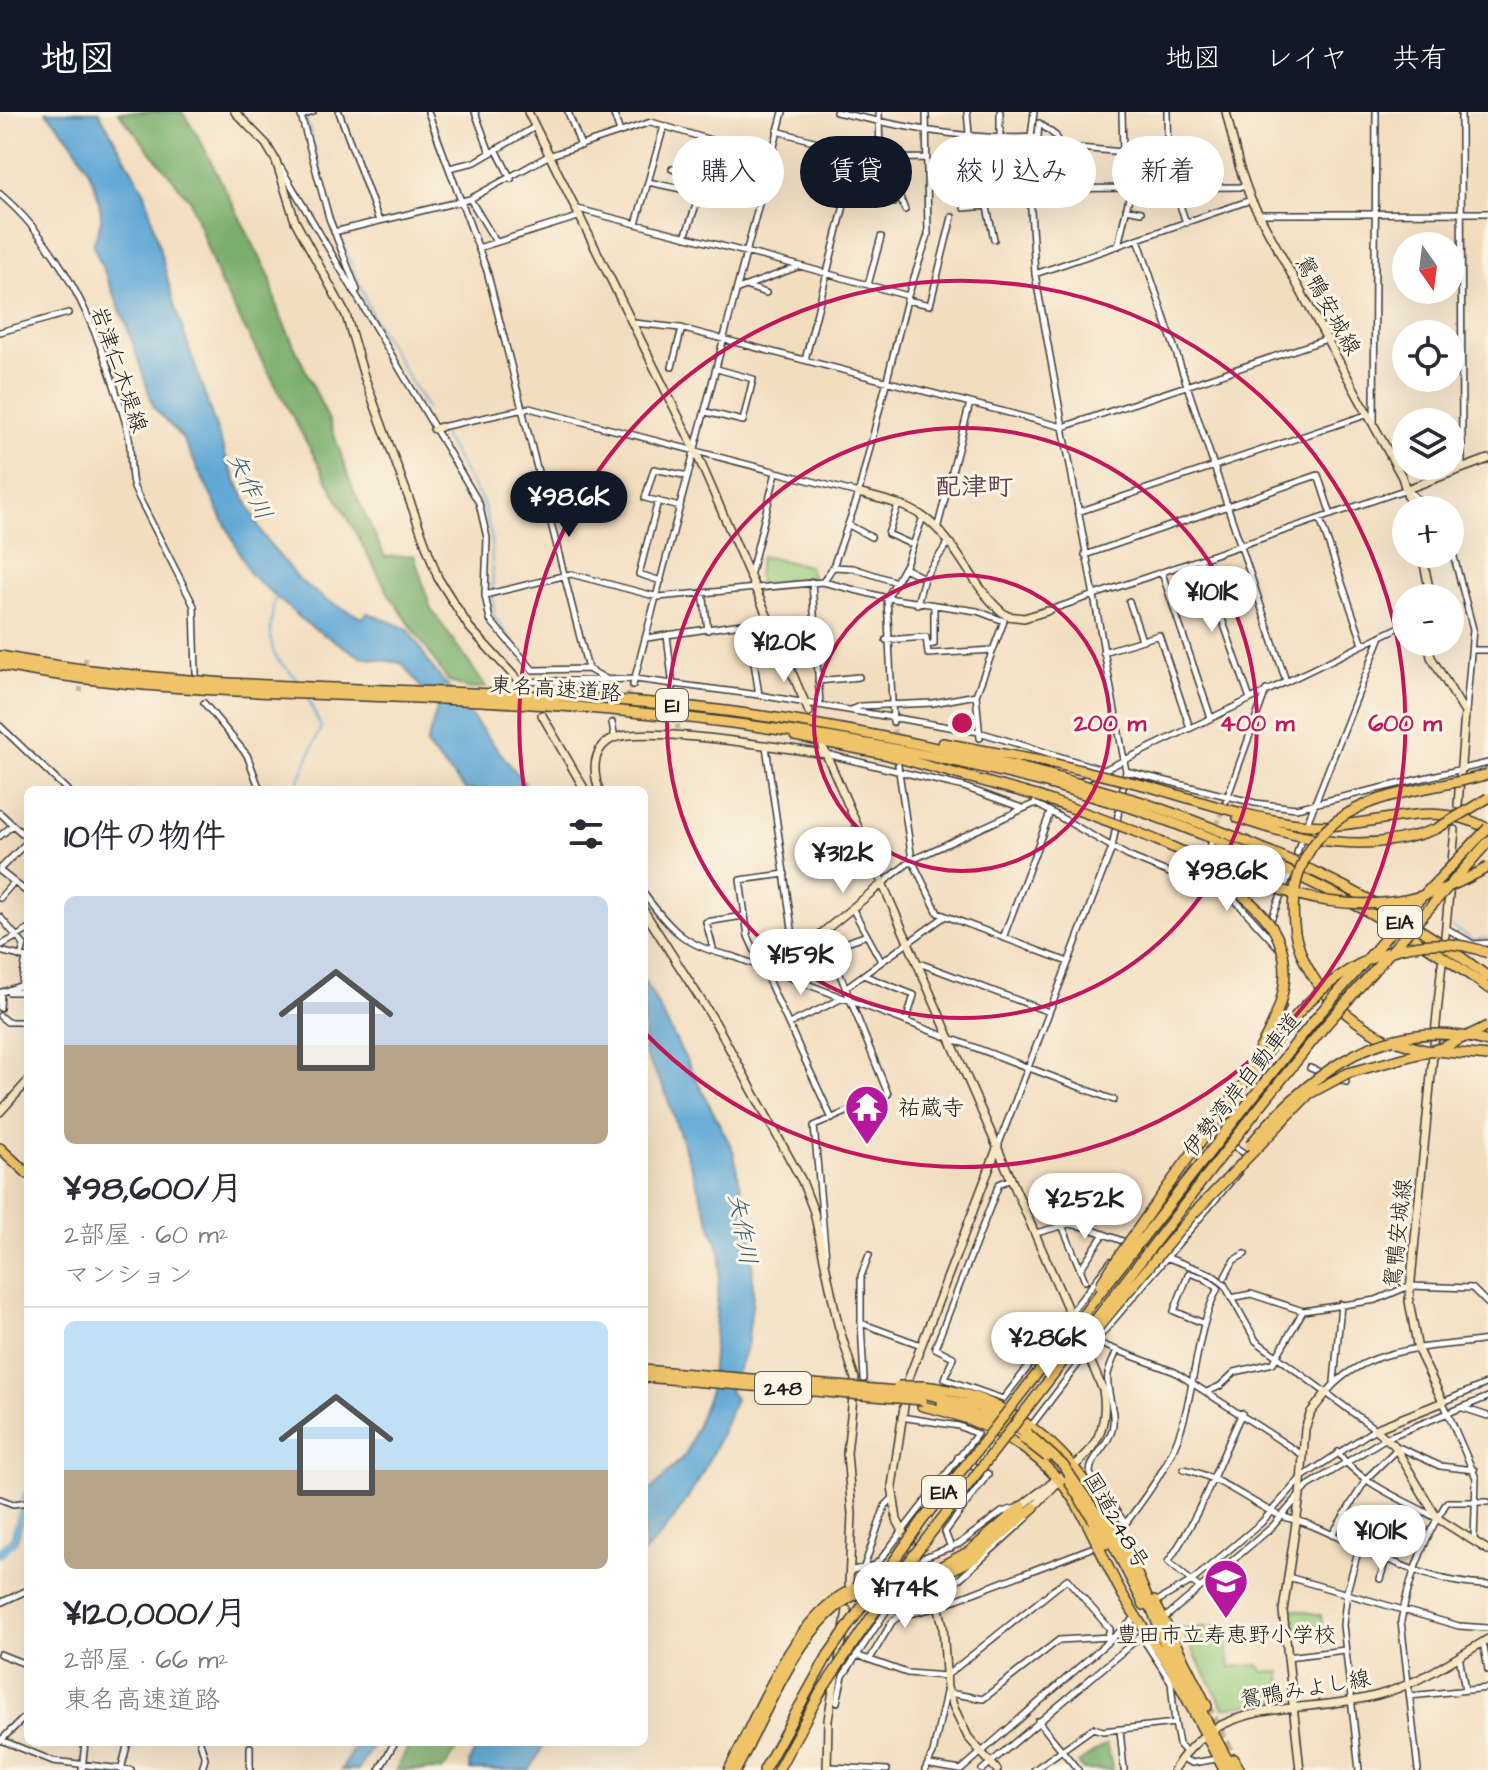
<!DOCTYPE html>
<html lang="ja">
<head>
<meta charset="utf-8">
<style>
	body { margin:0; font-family:"Architects Daughter","Klee One",sans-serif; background:#f7f7f7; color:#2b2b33; height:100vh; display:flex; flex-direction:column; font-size:30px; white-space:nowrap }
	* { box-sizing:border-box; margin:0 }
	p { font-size:26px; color:#7c7c81 }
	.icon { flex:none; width:44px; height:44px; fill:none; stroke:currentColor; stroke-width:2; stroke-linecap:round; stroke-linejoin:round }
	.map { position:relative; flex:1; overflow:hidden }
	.sheet { position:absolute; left:24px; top:674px; width:624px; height:960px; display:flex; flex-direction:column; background:#fff; border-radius:12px; box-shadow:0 8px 32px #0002 }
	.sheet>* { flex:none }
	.guide { position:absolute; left:672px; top:24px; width:696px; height:72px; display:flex; gap:16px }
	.needle { width:52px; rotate:166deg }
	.controls { position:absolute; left:1392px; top:120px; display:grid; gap:16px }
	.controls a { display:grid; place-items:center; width:72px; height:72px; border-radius:50%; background:#fff; box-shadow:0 8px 32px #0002; font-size:40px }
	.price { position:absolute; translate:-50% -68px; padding:0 18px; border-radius:28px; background:#fff; color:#222; font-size:26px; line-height:52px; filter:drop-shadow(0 2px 4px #0008) }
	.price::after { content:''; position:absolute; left:50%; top:48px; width:24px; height:18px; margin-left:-12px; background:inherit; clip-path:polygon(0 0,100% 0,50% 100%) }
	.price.on { background:#111827; color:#fff }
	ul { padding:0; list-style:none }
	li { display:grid; align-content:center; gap:16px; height:424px; padding:0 40px }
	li+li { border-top:2px solid #e1e1e2 }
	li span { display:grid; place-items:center; height:248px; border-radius:12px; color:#555 }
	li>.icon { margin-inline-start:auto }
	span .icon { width:144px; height:144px; fill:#fffc; stroke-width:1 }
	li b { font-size:34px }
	h2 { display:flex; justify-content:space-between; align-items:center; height:96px; padding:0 40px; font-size:34px }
	.pill { padding:0 28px; border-radius:36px; background:#fff; box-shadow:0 8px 32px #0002; font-size:28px; line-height:72px }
	.pill.on { background:#111827; color:#fff }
	header { display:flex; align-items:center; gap:48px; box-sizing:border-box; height:112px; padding:0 40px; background:#111827; color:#fff }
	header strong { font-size:38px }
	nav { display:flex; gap:44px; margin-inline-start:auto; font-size:28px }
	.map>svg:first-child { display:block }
</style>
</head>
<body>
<header>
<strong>地図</strong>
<nav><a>地図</a><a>レイヤ</a><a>共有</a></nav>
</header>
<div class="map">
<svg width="1488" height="1658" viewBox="0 0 1488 1658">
	<rect width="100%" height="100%" fill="#fcf5e5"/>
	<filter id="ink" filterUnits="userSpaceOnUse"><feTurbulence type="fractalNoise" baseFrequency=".0125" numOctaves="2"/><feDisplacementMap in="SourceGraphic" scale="16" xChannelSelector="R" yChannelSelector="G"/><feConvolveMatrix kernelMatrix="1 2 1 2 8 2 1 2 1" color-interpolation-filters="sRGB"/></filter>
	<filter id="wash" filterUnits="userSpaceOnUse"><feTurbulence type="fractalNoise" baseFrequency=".006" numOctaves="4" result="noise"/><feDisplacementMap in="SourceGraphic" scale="32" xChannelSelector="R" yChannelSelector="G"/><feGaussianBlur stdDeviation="1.8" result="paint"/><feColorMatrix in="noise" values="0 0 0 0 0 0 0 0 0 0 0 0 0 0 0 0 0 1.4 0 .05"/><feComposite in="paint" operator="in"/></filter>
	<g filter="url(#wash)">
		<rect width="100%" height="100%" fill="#f2ddbf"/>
		<!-- green -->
		<path fill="#98cb7c" stroke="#5a744c" stroke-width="2" d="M761,444l48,10 3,12 -52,7 -3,-10z
			M1290,1497l31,6 2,17 -26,3 -2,-10 -5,-1z
			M1224,1514l6,41 29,-2 5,7h17l2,27 -59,9 -43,-79z"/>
		<!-- forest -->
		<path fill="#7aaf6c" stroke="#4b6644" stroke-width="2" d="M118,0h64l16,24 72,141 8,34 52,112 23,66 32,68 29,-2 17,54 55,78 -16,2 -21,-7 -60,-88 -169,-311 -30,-83z
			M411,1630h51l-19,28h-47z
			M1106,1632l7,26h-30l-5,-7z"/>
		<!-- water -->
		<path fill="#5ea7d5" stroke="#3d6278" stroke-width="2" d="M46,0h53l46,81 29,111 55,162 35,71 35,43 27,20 36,18 6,-5 40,16 24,38 98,123h-64l-40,-44 11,-37 -35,-46 -41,-6 -54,-33 -57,-50 -67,-135 -29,-31 -28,-85 -33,-78c3,-9 9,-21 8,-30 -3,-39 -29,-77 -55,-103z
			M644,867l89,171 19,91 1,56 -6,49 -18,45 6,8c-22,57 -47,111 -91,154v-56l42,-43 24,-63 11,-136 -57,-167 -20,-34z
			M357,1630h17l-16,28h-17z
			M480,1630h65l-15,28h-60l-1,-8z"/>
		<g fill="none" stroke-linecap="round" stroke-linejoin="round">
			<!-- stream -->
			<path stroke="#5ea7d5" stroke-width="2" d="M306,6l30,109 38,93 53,89
				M441,320l42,71 8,32 3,81 19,26
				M275,484c-3,17 -9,48 3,64 8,9 14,11 21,23
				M295,678l26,-63 -13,-28
				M1453,815l20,13 15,-2"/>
			<!-- river -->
			<path stroke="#5ea7d5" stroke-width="9" d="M0,1441l14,-14 14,-46"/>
		</g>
	</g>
	<g filter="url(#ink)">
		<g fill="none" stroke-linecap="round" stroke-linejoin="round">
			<!-- street-tunnel -->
			<path stroke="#c7b69e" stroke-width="5" stroke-dasharray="5 2.5" stroke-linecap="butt" d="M673,576l3,19
				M80,580l6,-34
				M677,605l1,15
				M893,610l2,18
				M612,611l21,-38
				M1215,719l9,-25"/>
			<!-- highway-tunnel -->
			<path stroke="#c7b69e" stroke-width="9" stroke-dasharray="9 4.5" stroke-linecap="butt" d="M1207,1594l27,53"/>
			<!-- street casing -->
			<g stroke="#3c3934" stroke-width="8">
				<path id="street" d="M300,0l29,106 28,72
					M339,0l40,109
					M428,0l59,159 101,398 18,10
					M475,0l15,41
					M568,0l13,34
					M613,0l7,20
					M836,0c67,15 132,29 202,25l1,-14 17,13 1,10 66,6
					M967,0l5,54
					M1000,0v46l8,40
					M1122,0l1,40c7,4 17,1 24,5 22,12 32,44 39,66
					M1167,0l1,67
					M1461,0l1,357
					M302,4l11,-4
					M777,19l103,28 -1,-47
					M496,37l15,30
					M880,47l45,-1
					M895,47l2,30 8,21
					M281,56l198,335 8,35 -2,57
					M449,56l26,-6 60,-35
					M672,57l35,8
					M648,70l52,11
					M1028,77l217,-2
					M0,82c69,59 103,148 127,234 6,20 1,40 7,60l60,118 2,67
					M470,87l26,43
					M894,91l3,-14
					M964,96l22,-2
					M578,97l222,57
					M1126,97l15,3
					M1260,102l228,-1
					M636,112l28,-98
					M334,120l136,-33 78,-43 103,-34 119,36
					M685,125l19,-55 20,-38
					M994,127l-8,-36 43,-9
					M1138,127l148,442
					M1118,134l13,-57
					M478,136l103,-32
					M1035,162l216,-74
					M868,173l13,-48
					M748,175l18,6
					M738,177l62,-23 108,30
					M907,188l23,5 22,-88
					M634,211l46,5 383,99 264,-88
					M0,220l68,-19
					M805,248l52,-206
					M672,255l10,-39
					M706,300l37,9 10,-42 -36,-10
					M1374,311l2,-311
					M441,315l88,-19 329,85
					M658,389l-19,73 22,7
					M898,393l-10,29 25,11
					M680,395l-35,-9 9,-29 34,7
					M1078,400l291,-98
					M1320,407l43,125
					M849,413l22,12
					M937,417l33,-126
					M1450,430l23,87 -7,83
					M1085,443l233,-80 13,40
					M1201,447l49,140
					M833,455l20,1 43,14
					M904,456l20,10
					M1162,461l49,145
					M750,464l26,-104
					M812,470l8,123
					M823,470l10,-15 24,-68 51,-203 20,-61 -2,-123
					M703,480l5,38
					M1129,489l13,39
					M917,492l7,-26 24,-35
					M1047,499l360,-122 22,21
					M748,511l20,-3
					M667,523l6,53
					M647,526l101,-15 11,72
					M886,528l40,-3 2,17 65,-4
					M927,533l7,-1v-37
					M1472,538h16
					M1103,540l56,-17 31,93
					M588,557l-55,1 -43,-50 -5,-25 86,-21 87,23 165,-15 64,16 90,13 27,10
					M818,569l41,-4
					M519,570l116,-3 124,16 220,37 125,38
					M633,573l150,-573
					M976,583l4,43
					M204,591l43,52 13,35
					M851,598l10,-4 72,-3 43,-8 28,-74
					M893,610l-6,-124 20,-36 16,-45
					M612,611l3,15
					M0,614l67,64
					M766,634l29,204
					M826,642l138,33 58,21
					M898,653l14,95 26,53 130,49
					M1126,659l129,32 41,5 192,-45
					M1079,670l327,-158
					M1226,689l40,-111
					M1035,691l93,53 107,44 43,47
					M0,701l28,26
					M1308,709l73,-185
					M0,724l13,-11
					M1297,741l3,-10
					M0,757l28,-28
					M0,759l28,22
					M785,762l-45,6 8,56 84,183
					M883,771l29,-23 126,-58
					M1196,771l15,-39
					M644,782c29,39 43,53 91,63l379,143
					M0,786l13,-15
					M852,796l29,53
					M0,805l24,28 -3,12
					M1269,813l20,-50
					M1446,816l27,16 15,-1
					M1003,826l47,-125
					M0,834l28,-16
					M713,836l-7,-26 37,-6
					M830,836l37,-13
					M0,839l28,7
					M919,851l130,49
					M764,855l59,-35 65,162 -74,32 12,132
					M863,863l51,20 -8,27
					M21,875l5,-29
					M845,876l99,-71
					M2,880l26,-9
					M9,880h19
					M0,896l1,-16
					M0,904l7,6h21
					M789,912l54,-26
					M1273,918l10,-23
					M1310,956l36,14
					M1232,1033l18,12
					M998,1034l114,-298 14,-77 -91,-497 -7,-112 6,-50
					M1011,1067l-12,5 -64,164 18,9 -8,22 58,20 108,-138
					M1062,1113l23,56
					M1036,1121l33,-9 16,3 126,47 13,10 32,57 119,88 -74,49 -40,45 -69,58 -33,19
					M869,1143l-8,21v47l60,22
					M1081,1156l23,-34
					M1225,1165l9,-17 11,-6
					M1231,1186l20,-4 52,17 73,-11 33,-14 63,2 16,16
					M861,1211l3,56
					M1095,1230l80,30 126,82
					M1117,1238c-3,8 -7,16 -9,24 -3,18 9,37 4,56 -4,16 -23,29 -22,44l35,49
					M1334,1270l7,-78
					M1209,1279l11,-5 15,-14 38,-9 30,-52
					M1327,1280c39,-47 106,-44 161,-52
					M1463,1296l25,8
					M1031,1314l64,-84 143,-169
					M1396,1334l44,20 34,4
					M1338,1340c20,31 67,48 98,66
					M1184,1357c35,8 57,27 88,43 13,7 28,8 41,14 56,24 113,58 175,59
					M0,1387l13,5 15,-2
					M1123,1415c23,-31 48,-63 59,-101 14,-45 14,-96 36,-138l-14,-10 -15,-5 -15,38 29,12
					M1332,1423l35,-57 29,-28
					M1474,1429l2,-63 -33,-76 45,-19
					M951,1436l-6,-16 43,-58 -30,-17
					M1359,1436l-12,43 -4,34 16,145
					M919,1447l40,-15 43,-32 14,-4
					M864,1455l21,-61 7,-7
					M849,1459l26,-6 6,-6 96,-125 -18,-8 -58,-9
					M1288,1465l171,49 29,2
					M1380,1467l6,-20
					M1200,1476l-32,-26c33,-47 49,-97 74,-149
					M0,1491l28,-13
					M1167,1504l105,-89 36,-41 78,-48 102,-41
					M1483,1530l5,28
					M0,1542l28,11
					M856,1543l51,18 39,3 121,-97 43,50 -2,6
					M1459,1544l6,34
					M1287,1545l58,-7
					M870,1547l22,-37 6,-5 36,-9 157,-60
					M949,1581l34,6 76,-59 51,-3
					M1410,1584l78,-8
					M837,1590l6,-26 46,-69 68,-26 70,-63
					M1038,1609l40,49
					M1120,1618l4,40
					M1,1628l52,21 78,9
					M0,1629l28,-27
					M200,1630l5,16 -3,12
					M1181,1646l11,5 25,-4
					M930,1653l31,5
					M82,1658l3,-28
					M121,1658l7,-28
					M250,1658v-23
					M379,1658l16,-28
					M832,1658v-3l55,3
					M925,1658l8,-17 14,-65
					M961,1658l172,-150
					M982,1658l159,-134 30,46 4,41
					M1034,1658l59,-42 10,3 72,-8 4,21 7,8
					M1418,1658l-17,-149c8,-42 23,-83 46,-119h41"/>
			</g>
			<!-- secondary casing -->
			<g stroke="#3c3934" stroke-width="10">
				<path id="secondary" d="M235,0l31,32 10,17 19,60 51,94 18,61 74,202 31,49 54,59
					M528,0l168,340 113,260
					M1226,0l13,54 12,34 151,277 10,33
					M434,317l7,-2
					M1407,377l81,-30
					M858,381c21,6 45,10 64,23 37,25 50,74 85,100l17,2 23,-7
					M1422,442l9,44
					M1428,530l3,15 34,56 -7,92
					M542,603l43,75
					M823,635l280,643c11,65 -40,80 -81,116
					M599,678c-6,-18 -7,-39 11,-50 27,-17 178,9 216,14
					M644,799l71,111 87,159 12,31 24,112 17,55 -8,74 5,61 -3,70
					M823,820l60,-49
					M1445,824l10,-106
					M1442,851l-33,338 9,49 25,52 -68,27 19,16 43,73 51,32
					M0,1000l28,-31
					M1034,1395l24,-25
					M839,1549l8,-51
					M827,1658l1,-50 8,-47
					M997,1658l-29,-33 -14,-29 -7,-20 -4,-62 -8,-35 -38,-71 -5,-34 16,-106 90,-234
					M1174,1658c46,-77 129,-54 204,-75 40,-11 75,-35 110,-56
					M1300,1658l-17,-159 17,-115 5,-67 6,-17 16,-20"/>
			</g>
			<!-- highway casing -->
			<g stroke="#3c3934" stroke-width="12">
				<path id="highway" d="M0,544c202,38 410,30 615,44 147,10 291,38 434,75
					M0,553c146,29 293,27 441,34 208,9 403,32 605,84
					M795,624l89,18 153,42
					M943,631l109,20
					M1147,674c53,15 106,34 161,39 62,6 122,-30 180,4
					M1139,689c124,43 244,95 349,176
					M1135,697c126,45 245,100 353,179
					M1238,706c67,23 129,37 198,11
					M1295,821c11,50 45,81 88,105
					M1245,995l70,-88
					M1254,1002l70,-87
					M0,1036l28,26
					M923,1274c138,14 196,134 239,250
					M922,1281l57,14 48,26
					M942,1291l61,23
					M922,1294c62,13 122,44 155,99 16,26 27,56 42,83 15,28 35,55 53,82
					M1099,1405l45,88
					M1094,1409l12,23
					M932,1459l38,-20 52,-45
					M936,1466l39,-20 59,-51
					M1154,1489l53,105
					M1159,1520l74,138
					M1170,1555l54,103
					M1234,1647l6,11
					M729,1658c28,-54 63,-149 118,-178 23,-12 47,-14 72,-18
					M736,1658c29,-53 64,-150 121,-176 21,-9 45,-10 67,-13
					M764,1658l64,-115
					M778,1658l42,-77"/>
			</g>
			<!-- street -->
			<use href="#street" stroke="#fff" stroke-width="5"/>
			<!-- secondary -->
			<use href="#secondary" stroke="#f9e7c3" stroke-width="7"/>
			<!-- highway -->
			<use href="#highway" stroke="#efc469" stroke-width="9"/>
			<!-- highway-bridge casing -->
			<g stroke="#3c3934" stroke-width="12" stroke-linecap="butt">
				<path id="highway-bridge" d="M1052,651l95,23
					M1049,663l90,26
					M1046,671l89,26
					M1037,684c43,15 85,29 126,47 115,50 205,95 325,24
					M1436,717l52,-31
					M1179,745c115,56 137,112 63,220
					M1295,821c-4,-27 -1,-55 12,-78 37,-67 118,-61 181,-81
					M1315,907l100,-115 73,-76
					M1324,915l164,-185
					M1397,930l28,8 63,6
					M1250,1033c60,-73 138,-133 238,-103
					M1100,1173c44,-68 93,-134 141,-198 28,-37 54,-78 92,-106 42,-32 104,-49 155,-28
					M1075,1243l119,-142 115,-119 39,-21 96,-26 44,-21
					M644,1258l278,23
					M644,1265l278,23
					M898,1274h25
					M1027,1321l36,32 36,52
					M1023,1326l24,19
					M1068,1368l26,41
					M919,1462l13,-3
					M924,1469l12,-3
					M828,1543l94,-134 323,-414
					M820,1581l87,-129 347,-450"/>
			</g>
			<!-- highway-bridge -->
			<use href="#highway-bridge" stroke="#efc469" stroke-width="9"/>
		</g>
	</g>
	<!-- distance rings -->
	<g fill="none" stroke="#c2185b" stroke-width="4">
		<circle cx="962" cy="611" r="148"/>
		<circle cx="962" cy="611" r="295"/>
		<path d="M524 676A443 443 0 1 1 646 922"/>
	</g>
	<!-- icons -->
	<defs>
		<g id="temple-pin" transform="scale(2.3)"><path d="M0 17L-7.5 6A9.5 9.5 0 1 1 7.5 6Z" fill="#b5179e" stroke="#fcf5e5"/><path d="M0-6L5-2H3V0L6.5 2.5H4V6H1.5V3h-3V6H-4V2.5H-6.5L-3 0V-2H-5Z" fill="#fff"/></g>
		<g id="school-pin" transform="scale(2.3)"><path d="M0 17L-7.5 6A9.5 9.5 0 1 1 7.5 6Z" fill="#b5179e" stroke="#fcf5e5"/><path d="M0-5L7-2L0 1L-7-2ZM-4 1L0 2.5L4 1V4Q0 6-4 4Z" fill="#fff"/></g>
	</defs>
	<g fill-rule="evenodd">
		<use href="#temple-pin" x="867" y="995"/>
		<use href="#school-pin" x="1226" y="1469"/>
	</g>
	<g text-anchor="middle" stroke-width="6" stroke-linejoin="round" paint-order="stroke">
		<!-- shield labels -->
		<g fill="#fcf5e5" stroke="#5f5d58" stroke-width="2">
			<rect x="656" y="577" width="32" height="32" rx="6"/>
			<rect x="1378" y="794" width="44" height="32" rx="6"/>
			<rect x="755" y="1260" width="56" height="32" rx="6"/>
			<rect x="922" y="1364" width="44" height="32" rx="6"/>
		</g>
		<g font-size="20" font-weight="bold" fill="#1c1c1c">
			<text x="672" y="600">E1</text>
			<text x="1400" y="817">E1A</text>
			<text x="783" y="1283">248</text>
			<text x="944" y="1387">E1A</text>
		</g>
		<!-- street labels -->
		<g font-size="22" fill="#1c1c1c" stroke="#fcf5e5">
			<text transform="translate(1329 193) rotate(61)" y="8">鴛鴨安城線</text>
			<text transform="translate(120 257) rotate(71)" y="8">岩津仁木堤線</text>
			<text transform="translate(556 576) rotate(4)" y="8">東名高速道路</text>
			<text transform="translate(1241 972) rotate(-52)" y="8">伊勢湾岸自動車道</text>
			<text transform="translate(1397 1121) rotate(-84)" y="8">鴛鴨安城線</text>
			<text transform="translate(1117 1408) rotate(60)" y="8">国道248号</text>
			<text transform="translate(1305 1576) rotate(-10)" y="8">鴛鴨みよし線</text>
		</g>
		<!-- poi labels -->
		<g font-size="22" fill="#1c1c1c" stroke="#fcf5e5" text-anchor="start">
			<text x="898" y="1003">祐蔵寺</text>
			<text x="1226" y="1530" text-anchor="middle">豊田市立寿恵野小学校</text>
		</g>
		<!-- water labels -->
		<g font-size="24" font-style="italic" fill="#3a5b6f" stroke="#fcf5e5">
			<text transform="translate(250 374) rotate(64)" y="8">矢作川</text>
			<text transform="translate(743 1117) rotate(80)" y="8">矢作川</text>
		</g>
		<!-- quarter labels -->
		<g font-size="26" font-weight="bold" fill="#5e424e" stroke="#fcf5e5">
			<text x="974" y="383">配津町</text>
		</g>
	</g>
	<circle cx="962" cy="611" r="12" fill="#c2185b" stroke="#fcf5e5" stroke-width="4"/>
	<g font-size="24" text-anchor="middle" font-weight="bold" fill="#c2185b" stroke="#fcf5e5" stroke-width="6" stroke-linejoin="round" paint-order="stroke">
		<text x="1110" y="619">200 m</text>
		<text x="1257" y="619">400 m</text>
		<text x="1405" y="619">600 m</text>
	</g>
</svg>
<div class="controls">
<a><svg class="needle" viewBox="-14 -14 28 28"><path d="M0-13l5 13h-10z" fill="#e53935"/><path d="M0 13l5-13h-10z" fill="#7c7c81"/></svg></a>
<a><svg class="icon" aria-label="locate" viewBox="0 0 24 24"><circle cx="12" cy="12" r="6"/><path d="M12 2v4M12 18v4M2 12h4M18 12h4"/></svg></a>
<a><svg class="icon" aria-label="layers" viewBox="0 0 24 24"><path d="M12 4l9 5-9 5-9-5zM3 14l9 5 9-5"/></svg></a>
<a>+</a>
<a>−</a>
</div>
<b class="price on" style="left:569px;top:427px">¥98.6K</b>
<b class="price" style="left:1212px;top:522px">¥101K</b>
<b class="price" style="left:784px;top:572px">¥120K</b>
<b class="price" style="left:843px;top:783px">¥312K</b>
<b class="price" style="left:1227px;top:801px">¥98.6K</b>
<b class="price" style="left:801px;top:885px">¥159K</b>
<b class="price" style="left:1085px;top:1129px">¥252K</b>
<b class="price" style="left:1048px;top:1268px">¥286K</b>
<b class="price" style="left:1381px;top:1461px">¥101K</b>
<b class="price" style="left:905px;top:1518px">¥174K</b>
<div class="guide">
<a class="pill">購入</a>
<a class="pill on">賃貸</a>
<a class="pill">絞り込み</a>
<a class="pill">新着</a>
</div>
<section class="sheet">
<h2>10件の物件<svg class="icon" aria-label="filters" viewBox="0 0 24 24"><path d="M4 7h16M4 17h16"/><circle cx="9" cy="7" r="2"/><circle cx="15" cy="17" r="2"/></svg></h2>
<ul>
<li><span style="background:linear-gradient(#c9d6e8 60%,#b9a48a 0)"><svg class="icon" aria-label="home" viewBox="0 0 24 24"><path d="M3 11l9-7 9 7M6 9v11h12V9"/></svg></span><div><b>¥98,600/月</b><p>2部屋 · 60 m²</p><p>マンション</p></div></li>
<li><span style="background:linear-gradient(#bfe0f5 60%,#b9a48a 0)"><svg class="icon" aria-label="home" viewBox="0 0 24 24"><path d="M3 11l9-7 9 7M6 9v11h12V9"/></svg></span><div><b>¥120,000/月</b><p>2部屋 · 66 m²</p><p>東名高速道路</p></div></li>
</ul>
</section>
</div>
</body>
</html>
